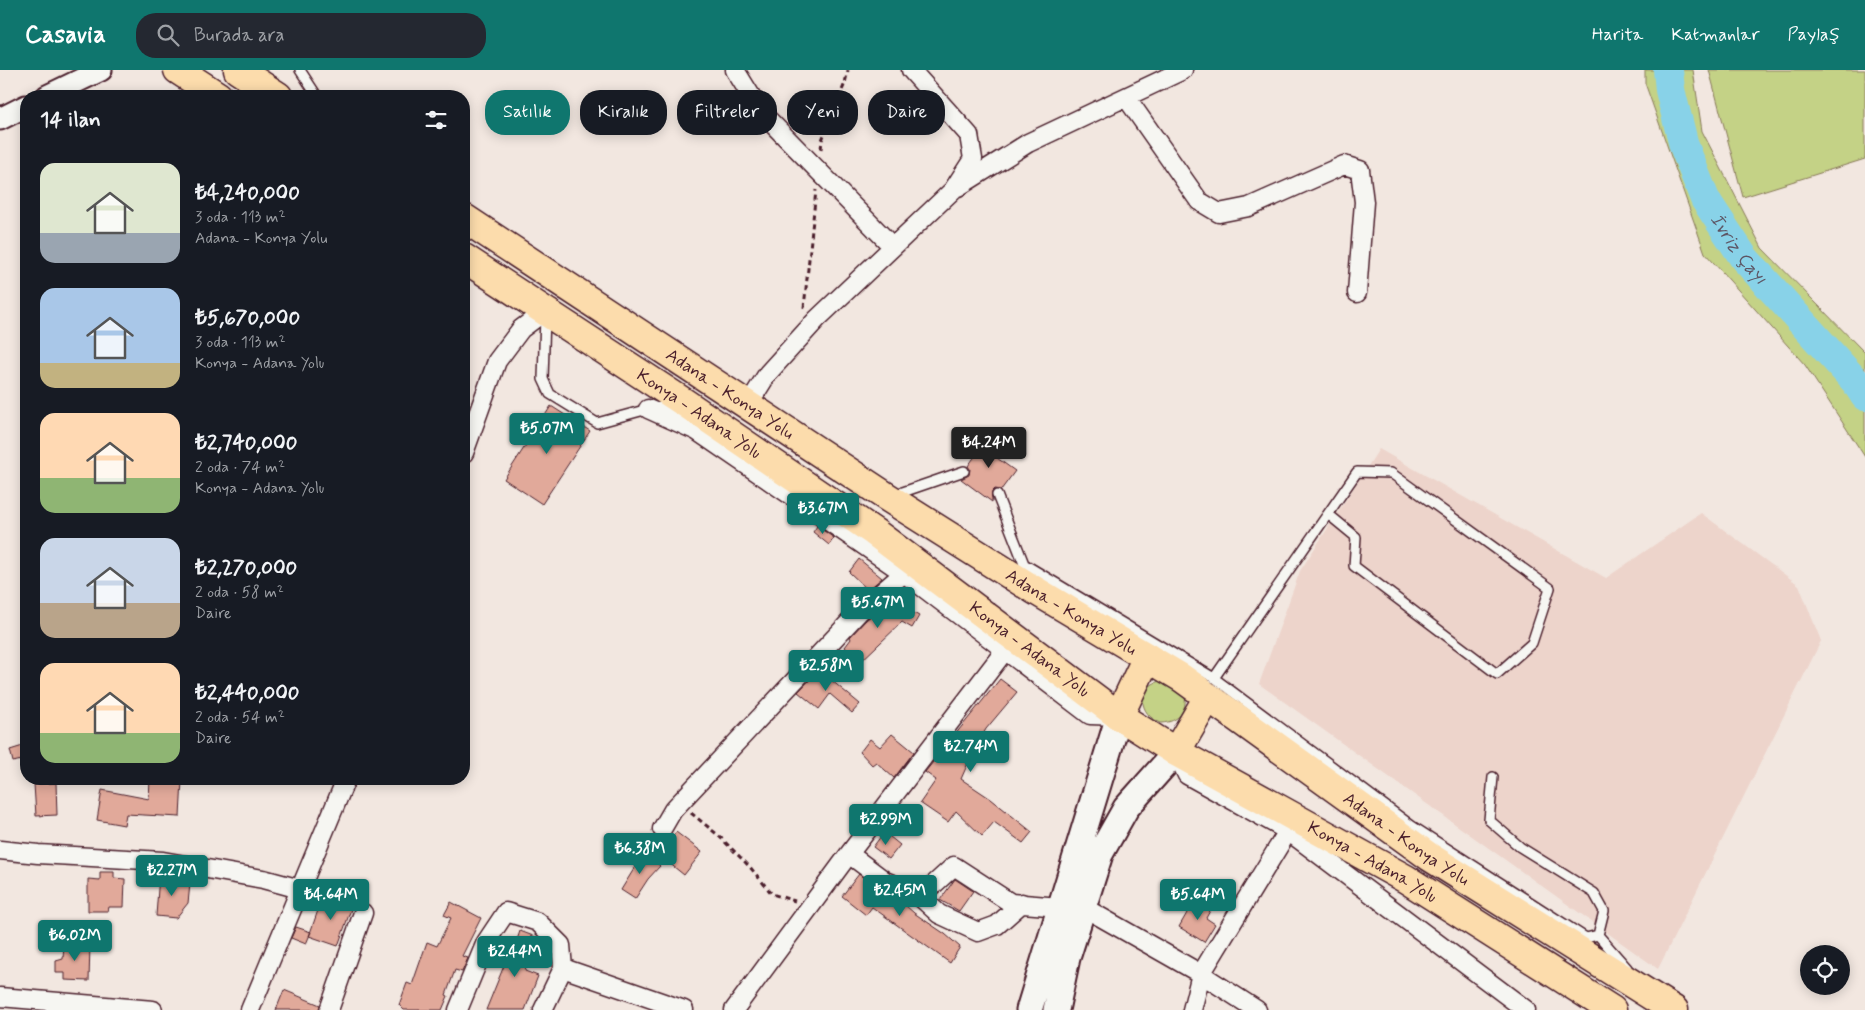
<!DOCTYPE html>
<html lang="tr">
<head>
<meta charset="utf-8">
<style>
	body { margin:0; font-family:Mynerve,sans-serif; background:#242831; color:#f1f3f6; height:100vh; display:flex; flex-direction:column; font-size:19px; white-space:nowrap }
	* { box-sizing:border-box; margin:0 }
	p { font-size:16px; color:#9ea1a6 }
	.icon { flex:none; width:28px; height:28px; fill:none; stroke:currentColor; stroke-width:2; stroke-linecap:round; stroke-linejoin:round }
	.map { position:relative; flex:1; overflow:hidden }
	.side { position:absolute; left:20px; top:20px; width:450px; height:695px; display:flex; flex-direction:column; background:#171b24; border-radius:20px; box-shadow:0 2px 12px #0003 }
	.side>* { flex:none }
	.hud { position:absolute; left:485px; top:20px; width:475px; height:45px; display:flex; gap:10px }
	.fabs { position:absolute; left:1800px; top:875px; display:grid; gap:10px }
	.fabs a { display:grid; place-items:center; width:50px; height:50px; border-radius:50%; background:#171b24; box-shadow:0 2px 12px #0003; font-size:25px }
	.price { position:absolute; translate:-50% -42px; padding:0 11px; border-radius:5px; background:#0f766e; color:#fff; font-size:16px; line-height:32px; filter:drop-shadow(0 1px 2px #0008) }
	.price::after { content:''; position:absolute; left:50%; top:30px; width:15px; height:11px; margin-left:-8px; background:inherit; clip-path:polygon(0 0,100% 0,50% 100%) }
	.price.on { background:#222; color:#fff }
	ul { padding:0; list-style:none }
	li { display:flex; align-items:center; gap:15px; height:125px; padding:0 20px }
	li span { display:grid; place-items:center; flex:none; width:140px; height:100px; border-radius:15px; color:#555 }
	li>.icon { margin-inline-start:auto }
	span .icon { width:60px; height:60px; fill:#fffc; stroke-width:1 }
	li b { font-size:21px }
	h2 { display:flex; justify-content:space-between; align-items:center; height:60px; padding:0 20px; font-size:21px }
	.tag { padding:0 18px; border-radius:20px; background:#171b24; box-shadow:0 2px 12px #0003; font-size:18px; line-height:45px }
	.tag.on { background:#0f766e; color:#fff }
	header { display:flex; align-items:center; gap:30px; box-sizing:border-box; height:70px; padding:0 25px; background:#0f766e; color:#fff }
	header strong { font-size:24px }
	nav { display:flex; gap:28px; margin-inline-start:auto; font-size:18px }
	.search { width:350px; height:45px; background:#242831; display:flex; align-items:center; gap:12px; box-sizing:border-box; padding:0 18px; border-radius:20px; color:#9ea1a6; font-size:19px }
	.map>svg:first-child { display:block }
</style>
</head>
<body>
<header>
<strong>Casavia</strong>
<div class="search"><svg class="icon" aria-label="search" viewBox="0 0 24 24"><circle cx="10" cy="10" r="6"/><path d="M15 15l6 6"/></svg>Burada ara</div>
<nav><a>Harita</a><a>Katmanlar</a><a>Paylaş</a></nav>
</header>
<div class="map">
<svg width="1865" height="940" viewBox="0 0 1865 940">
	<rect width="100%" height="100%" fill="#f2e7e0"/>
	<filter id="ink" filterUnits="userSpaceOnUse"><feTurbulence type="fractalNoise" baseFrequency=".02" numOctaves="2"/><feDisplacementMap in="SourceGraphic" scale="10" xChannelSelector="R" yChannelSelector="G"/><feConvolveMatrix kernelMatrix="1 2 1 2 8 2 1 2 1" color-interpolation-filters="sRGB"/></filter>
	<g filter="url(#ink)">
		<!-- built -->
		<path fill="#edd4cb" d="M1379,379l227,129 95,-65 98,72 22,56 -163,328 -399,-285 41,-113z"/>
		<!-- green -->
		<path fill="#c4d286" stroke="#877858" d="M1645,0h48l9,61 60,117 103,105v104l-60,-92 -100,-112 -60,-170z
			M1709,0h156v89l-122,38z
			M1163,610l22,14c2,17 -6,28 -24,29 -24,-9 -25,-37 2,-43z"/>
		<g fill="none" stroke-linecap="round" stroke-linejoin="round">
			<!-- river -->
			<path stroke="#88d2e8" stroke-width="30" id="s1" d="M1668,0l2,20 14,56 21,53 39,59 112,124 9,14"/>
		</g>
		<!-- building -->
		<path fill="#e1a99a" stroke="#4a1f2b" d="M551,336l39,25 -48,73 -38,-25z
			M991,364l16,11 -10,13 18,13 -14,19 -6,-1 -3,3v10l-31,-23 8,-4 1,-6 -2,-3z
			M817,456l17,12 -5,7 -16,-13z
			M859,489l23,19 -14,12 -19,-18z
			M892,528l20,12 -2,1 9,5 -7,12 -10,-6 -46,44 -10,-11 3,-3 -4,-5 6,-8 -1,-2 16,-17z
			M819,600l41,34 -8,9 -22,-19 -11,15 -21,-17z
			M1000,609l17,13 -31,37 -13,23 -12,27 30,20 41,33 -9,11 -29,-21 -12,14 -26,-25 -8,11 -28,-19 16,-23 -11,-8z
			M892,664l22,18 -20,26 -18,-16 -4,3 -12,-13 10,-13 10,8z
			M26,675v14l-13,3 -3,-12z
			M150,709l32,1 -2,37 -54,-3 -2,11 -27,-5 5,-30 47,9z
			M56,713l1,32 -21,1 -2,-32z
			M676,762l26,20 -18,23 -26,-21z
			M884,762l16,13 -11,14 -16,-12z
			M643,779l17,17 -12,13 -13,20 -14,-9 16,-26 -1,-1z
			M100,802h14v6l11,1 -1,28h-15l-1,4h-20v-32l12,1z
			M859,804l20,16 17,7 18,16 31,21 15,13 -10,16 -78,-56 -6,8 -24,-19z
			M159,805l16,2 15,7 -2,19 -12,15 -20,-2z
			M955,809l18,12 -14,20 -19,-11z
			M323,826l29,10 -14,40 -29,-10z
			M1195,829l16,10 -5,9 9,6 -11,18 -25,-15z
			M451,832l30,16 -19,38 6,2 -6,14 -7,-2 -9,25 2,1 -6,14h-38l-5,-5 8,-22 5,2 15,-43 10,4 14,-28 -7,-3z
			M296,857l15,5 -5,12 -15,-6z
			M520,861l16,6 -11,34 13,5 -13,34h-39l26,-64h3z
			M64,874h26l-1,37 -24,-1v-7h-9v-12l7,-2z
			M284,920l36,15 -1,5h-43z"/>
		<g fill="none" stroke-linecap="round" stroke-linejoin="round">
			<!-- service casing -->
			<g stroke="#4a1f2b" stroke-width="12">
				<path id="service" d="M300,0l17,26
					M545,246l-2,63 7,15 47,29 51,-14 29,-4
					M894,425l70,-24
					M997,425l29,74
					M1024,494l190,114 198,148 174,112 12,-3 6,-24 -10,-18 -74,-46 -31,-27 4,-43
					M1214,608l143,-206 34,1 159,115 -18,55 -35,31 -143,-108 2,-29 -28,-23
					M1598,865l29,33"/>
			</g>
			<!-- minor casing -->
			<g stroke="#4a1f2b" stroke-width="21">
				<path id="minor" d="M735,0l26,42 132,135
					M1126,27l73,104 20,12 30,-6 95,-42 16,5 4,32 -7,91
					M958,117l70,-44 155,-73
					M748,335l20,-32 49,-54 136,-129 20,-31 -4,-24 -58,-65
					M648,339l49,22 207,142 186,142 29,1
					M464,383l33,-92 24,-32 24,-18
					M1176,682l11,23 101,56 238,179
					M662,759l11,-19 186,-198 45,-39
					M0,780l38,4 125,7 100,18 37,10
					M849,784l36,27 32,13 13,-6 24,-22 57,37 49,4
					M917,824l22,20 39,18 19,-7 25,-22
					M1083,837l118,67 56,36
					M0,927l153,13
					M250,940l96,-231
					M329,940l34,-97
					M458,940l28,-68 20,-30 32,10 23,23 2,23 121,42
					M543,940l20,-42
					M734,940l115,-156 157,-205
					M1192,940l9,-36 87,-143"/>
			</g>
			<!-- tertiary casing -->
			<g stroke="#4a1f2b" stroke-width="25">
				<path id="tertiary" d="M47,26l54,-26
					M0,49l26,-13"/>
			</g>
			<!-- secondary casing -->
			<g stroke="#4a1f2b" stroke-width="29">
				<path id="secondary" d="M1029,940l90,-294
					M1056,940l11,-52 33,-104 26,-46 50,-56"/>
			</g>
			<!-- trunk casing -->
			<g stroke="#4a1f2b" stroke-width="31">
				<g id="trunk">
					<path d="M178,0l40,26"/>
					<path d="M238,0l40,26"/>
					<path id="s2" d="M464,148l423,279 146,92 149,89 248,179 244,153"/>
					<path id="s3" d="M464,188l221,145 189,129 245,184 57,36 230,127 206,131"/>
					<path d="M1119,646l28,-59"/>
					<path d="M1176,682l32,-55"/>
				</g>
			</g>
			<!-- path -->
			<path stroke="#4a1f2b" stroke-width="3" stroke-dasharray="5 4" stroke-linecap="butt" d="M821,79l1,-9 23,-57 3,-13
				M804,238l12,-118
				M691,743l27,22 32,32 22,27 23,7"/>
			<!-- service -->
			<use href="#service" stroke="#f6f6f2" stroke-width="9"/>
			<!-- minor -->
			<use href="#minor" stroke="#f6f6f2" stroke-width="18"/>
			<!-- tertiary -->
			<use href="#tertiary" stroke="#f6f6f2" stroke-width="21"/>
			<!-- secondary -->
			<use href="#secondary" stroke="#f6f6f2" stroke-width="25"/>
			<!-- trunk -->
			<use href="#trunk" stroke="#fcdcac" stroke-width="28"/>
		</g>
	</g>
	<g text-anchor="middle" stroke-width="5" stroke-linejoin="round" paint-order="stroke">
		<!-- street labels -->
		<g font-size="18" fill="#4a1f2b" stroke="#f6f6f2">
			<text dy="6" stroke="none"><textPath href="#s2" startOffset="319">Adana - Konya Yolu</textPath></text>
			<text dy="6" stroke="none"><textPath href="#s3" startOffset="282">Konya - Adana Yolu</textPath></text>
			<text dy="6" stroke="none"><textPath href="#s2" startOffset="724">Adana - Konya Yolu</textPath></text>
			<text dy="6" stroke="none"><textPath href="#s3" startOffset="688">Konya - Adana Yolu</textPath></text>
			<text dy="6" stroke="none"><textPath href="#s2" startOffset="1129">Adana - Konya Yolu</textPath></text>
			<text dy="6" stroke="none"><textPath href="#s3" startOffset="1092">Konya - Adana Yolu</textPath></text>
		</g>
		<!-- water labels -->
		<g font-size="19" font-style="italic" fill="#5d5564" stroke="#f6f6f2">
			<text dy="7" stroke="none"><textPath href="#s1" startOffset="195">İvriz Çayı</textPath></text>
		</g>
	</g>
</svg>
<div class="fabs">
<a><svg class="icon" aria-label="locate" viewBox="0 0 24 24"><circle cx="12" cy="12" r="6"/><path d="M12 2v4M12 18v4M2 12h4M18 12h4"/></svg></a>
</div>
<b class="price" style="left:547px;top:385px">₺5.07M</b>
<b class="price on" style="left:989px;top:399px">₺4.24M</b>
<b class="price" style="left:823px;top:465px">₺3.67M</b>
<b class="price" style="left:878px;top:559px">₺5.67M</b>
<b class="price" style="left:826px;top:622px">₺2.58M</b>
<b class="price" style="left:971px;top:703px">₺2.74M</b>
<b class="price" style="left:886px;top:776px">₺2.99M</b>
<b class="price" style="left:640px;top:805px">₺6.38M</b>
<b class="price" style="left:172px;top:827px">₺2.27M</b>
<b class="price" style="left:900px;top:847px">₺2.45M</b>
<b class="price" style="left:331px;top:851px">₺4.64M</b>
<b class="price" style="left:1198px;top:851px">₺5.64M</b>
<b class="price" style="left:75px;top:892px">₺6.02M</b>
<b class="price" style="left:515px;top:908px">₺2.44M</b>
<div class="hud">
<a class="tag on">Satılık</a>
<a class="tag">Kiralık</a>
<a class="tag">Filtreler</a>
<a class="tag">Yeni</a>
<a class="tag">Daire</a>
</div>
<section class="side">
<h2>14 ilan<svg class="icon" aria-label="filters" viewBox="0 0 24 24"><path d="M4 7h16M4 17h16"/><circle cx="9" cy="7" r="2"/><circle cx="15" cy="17" r="2"/></svg></h2>
<ul>
<li><span style="background:linear-gradient(#dfe7d0 70%,#9aa5b1 0)"><svg class="icon" aria-label="home" viewBox="0 0 24 24"><path d="M3 11l9-7 9 7M6 9v11h12V9"/></svg></span><div><b>₺4,240,000</b><p>3 oda · 113 m²</p><p>Adana - Konya Yolu</p></div></li>
<li><span style="background:linear-gradient(#a9c7e8 75%,#c2b280 0)"><svg class="icon" aria-label="home" viewBox="0 0 24 24"><path d="M3 11l9-7 9 7M6 9v11h12V9"/></svg></span><div><b>₺5,670,000</b><p>3 oda · 113 m²</p><p>Konya - Adana Yolu</p></div></li>
<li><span style="background:linear-gradient(#ffd9b3 65%,#8fb573 0)"><svg class="icon" aria-label="home" viewBox="0 0 24 24"><path d="M3 11l9-7 9 7M6 9v11h12V9"/></svg></span><div><b>₺2,740,000</b><p>2 oda · 74 m²</p><p>Konya - Adana Yolu</p></div></li>
<li><span style="background:linear-gradient(#c9d6e8 65%,#b9a48a 0)"><svg class="icon" aria-label="home" viewBox="0 0 24 24"><path d="M3 11l9-7 9 7M6 9v11h12V9"/></svg></span><div><b>₺2,270,000</b><p>2 oda · 58 m²</p><p>Daire</p></div></li>
<li><span style="background:linear-gradient(#ffd9b3 70%,#8fb573 0)"><svg class="icon" aria-label="home" viewBox="0 0 24 24"><path d="M3 11l9-7 9 7M6 9v11h12V9"/></svg></span><div><b>₺2,440,000</b><p>2 oda · 54 m²</p><p>Daire</p></div></li>
</ul>
</section>
</div>
</body>
</html>
